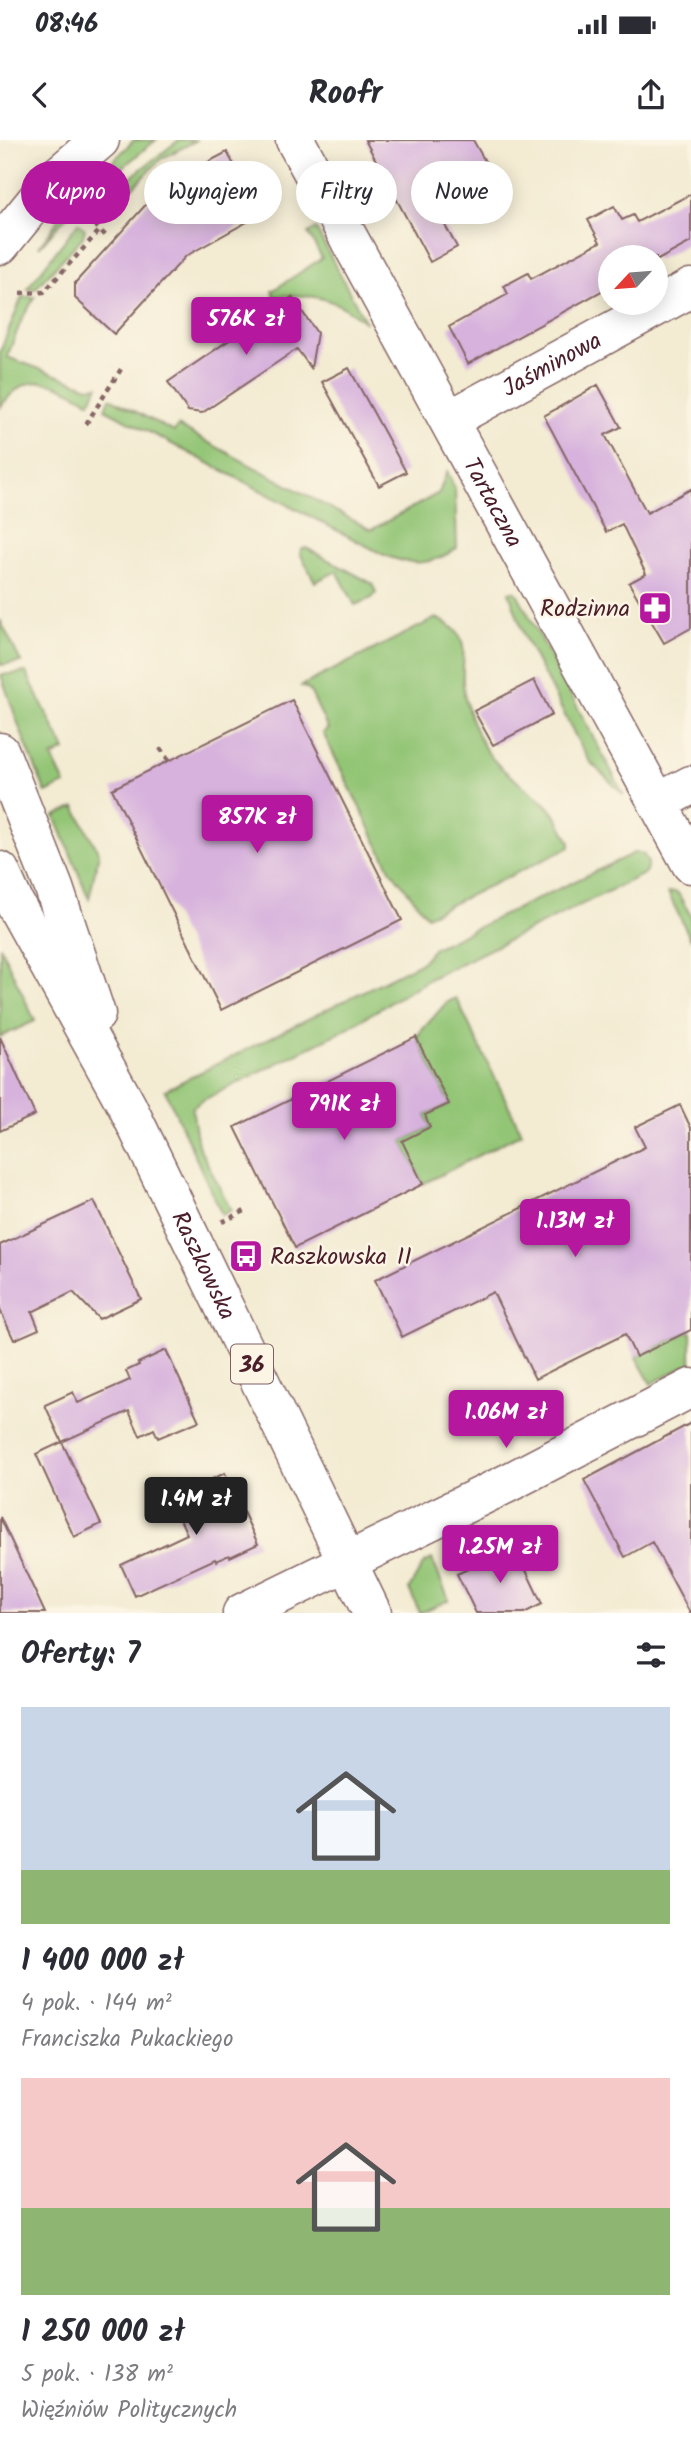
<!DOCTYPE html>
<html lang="pl">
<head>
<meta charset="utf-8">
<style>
	body { margin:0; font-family:Kalam,sans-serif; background:#f7f7f7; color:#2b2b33; height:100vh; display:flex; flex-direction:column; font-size:26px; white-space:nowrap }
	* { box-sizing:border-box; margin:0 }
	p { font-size:23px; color:#7c7c81 }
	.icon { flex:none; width:38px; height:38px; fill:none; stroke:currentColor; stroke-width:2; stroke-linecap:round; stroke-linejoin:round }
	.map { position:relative; height:1473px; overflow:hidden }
	.panel { display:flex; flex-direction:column; background:#fff; flex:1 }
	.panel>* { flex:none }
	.banner { position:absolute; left:21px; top:21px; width:649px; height:63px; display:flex; gap:14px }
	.needle { width:46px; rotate:244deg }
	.fabs { position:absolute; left:598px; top:105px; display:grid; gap:14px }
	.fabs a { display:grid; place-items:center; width:70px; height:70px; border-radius:50%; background:#fff; box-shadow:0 4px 18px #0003; font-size:35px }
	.price { position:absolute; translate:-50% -60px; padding:0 16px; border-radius:7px; background:#b5179e; color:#fff; font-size:23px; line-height:46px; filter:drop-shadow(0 2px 4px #0008) }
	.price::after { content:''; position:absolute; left:50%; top:42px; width:21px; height:16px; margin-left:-10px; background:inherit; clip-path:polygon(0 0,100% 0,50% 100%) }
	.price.selected { background:#222; color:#fff }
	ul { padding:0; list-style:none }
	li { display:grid; align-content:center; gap:14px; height:371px; padding:0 21px }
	li span { display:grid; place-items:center; height:217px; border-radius:0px; color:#555 }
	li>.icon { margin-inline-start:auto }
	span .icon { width:126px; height:126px; fill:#fffc; stroke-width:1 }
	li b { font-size:30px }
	h2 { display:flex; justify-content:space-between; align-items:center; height:84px; padding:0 21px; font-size:30px }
	.tag { padding:0 24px; border-radius:32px; background:#fff; box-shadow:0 4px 18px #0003; font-size:24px; line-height:63px }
	.tag.selected { background:#b5179e; color:#fff }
	.status { display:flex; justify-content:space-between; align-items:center; height:49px; padding:0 35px; background:#fff; direction:ltr }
	.status svg { height:19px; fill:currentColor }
	header { display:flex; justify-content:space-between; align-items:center; height:91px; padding:0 21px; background:#fff; font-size:32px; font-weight:700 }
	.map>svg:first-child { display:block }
</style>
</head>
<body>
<div class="status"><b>08:46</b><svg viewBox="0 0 49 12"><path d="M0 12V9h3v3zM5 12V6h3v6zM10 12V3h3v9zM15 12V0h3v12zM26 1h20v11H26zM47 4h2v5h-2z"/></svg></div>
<header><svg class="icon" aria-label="back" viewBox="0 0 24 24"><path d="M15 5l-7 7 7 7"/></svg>Roofr<svg class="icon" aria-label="share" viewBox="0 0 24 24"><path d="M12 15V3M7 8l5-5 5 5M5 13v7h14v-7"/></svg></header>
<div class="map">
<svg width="691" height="1473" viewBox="0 0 691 1473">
	<rect width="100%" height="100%" fill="#fcf5e5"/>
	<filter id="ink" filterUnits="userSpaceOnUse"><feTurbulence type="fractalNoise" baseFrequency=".0143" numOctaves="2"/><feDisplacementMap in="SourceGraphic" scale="14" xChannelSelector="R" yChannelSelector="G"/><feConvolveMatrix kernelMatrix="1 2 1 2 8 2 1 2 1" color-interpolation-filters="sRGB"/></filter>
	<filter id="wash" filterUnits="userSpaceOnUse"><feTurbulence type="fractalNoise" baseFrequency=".00686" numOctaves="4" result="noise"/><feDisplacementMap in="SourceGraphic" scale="28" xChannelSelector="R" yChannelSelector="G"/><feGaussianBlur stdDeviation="1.57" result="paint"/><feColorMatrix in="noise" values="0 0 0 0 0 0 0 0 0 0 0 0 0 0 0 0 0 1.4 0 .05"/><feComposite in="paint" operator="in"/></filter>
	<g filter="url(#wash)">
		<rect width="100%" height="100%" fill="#f3ebd2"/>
		<!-- green -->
		<path fill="#92c575" stroke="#6e7250" stroke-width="2" d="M134,0h22l-77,63 -40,44 26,-37z
			M179,0h18l-36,19 -50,51 -14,6 -8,-7z
			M78,83l7,6 -2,8 -48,52h-8z
			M316,89l50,94c-29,-24 -53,-31 -91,-26l-3,-6 50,-33 -14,-25z
			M22,157h13l-13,22 -15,38 82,30 9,-1 -8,16c-37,-21 -63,-34 -90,6v-56z
			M110,258l64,34 4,-6 193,104 68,-37 8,-22 8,18 2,59c-25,18 -45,18 -73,7l-279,-146z
			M306,408l67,36 3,9 -4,5 -17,7 -18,-34 -22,11 -15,-29 2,-4z
			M513,451l4,2 107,202 -34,-33 -12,-21 -53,-103 -16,-46z
			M436,478c36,16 26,32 27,63 0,17 7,36 14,52 14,35 44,49 70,72 10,9 16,25 23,37v5l-143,69 -37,-47 -67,-136 5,-4 -17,-36 -3,-4 -7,-3z
			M0,480l21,42 -21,3z
			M26,532l39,78 -13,7 13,27 -19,9 -25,-61 -20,-57z
			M75,667l24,46 -10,46 -34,-83z
			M636,712l8,3 4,8 -2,8 -4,4 -209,102 -91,54 -139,69 -11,8 6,37 33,65 -9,5 -57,-125 257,-128 12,-14z
			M674,752l4,1 13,23v24l-23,-47z
			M0,806l35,75 -35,16z
			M456,858l66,135 -99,51 -21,-43 28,-14 -5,-12 24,-11 -33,-67 30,-34z
			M691,1190v33l-40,21 -15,-27z
			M432,1419l17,41 -29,13 -11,-24 15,-26z"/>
		<g id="blocks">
			<!-- building -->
			<path fill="#d7b2dd" d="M365,0h108l22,39 -58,32 20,36 -27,15z
				M227,12l34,62 -75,42 -72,78 -39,-36v-15l75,-83 27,-14 -3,-6z
				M691,54v48l-35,19v-4h-45v29l-143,78 -19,-37 59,-33 -4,-8 24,-13 3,6 69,-37 -12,-22 26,-14 8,14 11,-5 4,7z
				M292,157l25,36 -6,35 -14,-19 -95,64 -14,-2 -20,-29z
				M349,228l57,104 -27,14 -57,-104z
				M598,245l23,42 -16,8 42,78 44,-24v139l-27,15 -35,-60 17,-9 -24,-50 -16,8 -62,-116z
				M534,540l18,35 -59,30 -19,-34z
				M292,560l110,220 -181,90 -109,-221z
				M0,897l35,78 -35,16z
				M416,897l33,67 -24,11 5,12 -28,14 21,43 -128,64 -60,-121z
				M680,965l11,23v202l-55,27 -11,-23 -90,45 -42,-87 -91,45 -27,-57 270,-133 -10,-20z
				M94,1061l47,98 -42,20 -26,-27 -41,20 7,17 -25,11 -14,-30v-65z
				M166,1210l33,71 -41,17 -4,-9 -14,7 -11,-25 -67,31 -17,-37 28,-13 5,11 52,-23 -4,-9 13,-6 -1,-2z
				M691,1283v190h-1l-38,-71 -27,15 -41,-77z
				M62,1302l39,82 -27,13 -38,-83z
				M225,1333l33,71 -28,13 -1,-2 -13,6 -1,-2 -80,37 -14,-31 66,-31 -12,-25 14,-6 -4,-9 13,-6 -1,-2z
				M0,1377l45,96h-45z
				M515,1407l27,57 -18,9h-48l-19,-39z"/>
		</g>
	</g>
	<g filter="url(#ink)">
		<use href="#blocks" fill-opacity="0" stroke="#856665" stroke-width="2"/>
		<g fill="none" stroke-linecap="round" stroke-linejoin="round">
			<!-- minor casing -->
			<g stroke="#856665" stroke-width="41">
				<g id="minor">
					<path id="s1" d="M295,0l396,724"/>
					<path id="s2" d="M449,280l242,-132"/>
					<path d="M659,662l32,-17"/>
					<path d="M242,1473l266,-130 183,-95"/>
				</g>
			</g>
			<!-- major casing -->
			<g stroke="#856665" stroke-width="41">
				<g id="major">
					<path d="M0,105l52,-64 48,-41"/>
					<path d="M0,612l54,136 42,126"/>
					<path id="s3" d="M0,731l15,33 112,202 245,507"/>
				</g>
			</g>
			<!-- path -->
			<path stroke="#856665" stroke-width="4.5" stroke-dasharray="5 5" stroke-linecap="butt" d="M80,71l20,19
				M20,153l24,-1 56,-62 7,7
				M86,284l37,-58
				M160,608l9,13
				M222,1082l27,-13"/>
			<!-- minor -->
			<use href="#minor" stroke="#fff" stroke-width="38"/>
			<!-- major -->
			<use href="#major" stroke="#fff" stroke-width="38"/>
		</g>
	</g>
	<!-- icons -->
	<defs>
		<g id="pharmacy-square" transform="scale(1.75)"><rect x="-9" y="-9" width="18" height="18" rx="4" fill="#b5179e" stroke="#fcf5e5"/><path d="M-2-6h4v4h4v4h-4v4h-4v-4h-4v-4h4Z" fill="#fff"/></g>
		<g id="bus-square" transform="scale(1.75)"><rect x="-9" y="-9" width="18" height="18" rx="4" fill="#b5179e" stroke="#fcf5e5"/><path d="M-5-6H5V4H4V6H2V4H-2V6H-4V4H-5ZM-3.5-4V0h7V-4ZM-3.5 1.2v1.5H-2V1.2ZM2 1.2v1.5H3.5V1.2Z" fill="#fff"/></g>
	</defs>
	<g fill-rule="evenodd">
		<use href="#pharmacy-square" x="655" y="468"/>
		<use href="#bus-square" x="246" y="1116"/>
	</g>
	<g text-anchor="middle" stroke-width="5" stroke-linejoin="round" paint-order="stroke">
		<!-- shield labels -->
		<rect fill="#fcf5e5" stroke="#7f5f63" stroke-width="2" x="231" y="1204.5" width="42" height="39" rx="5"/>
		<g font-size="23" font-weight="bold" fill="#4a1f2b">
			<text x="252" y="1232">36</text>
		</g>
		<!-- street labels -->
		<g font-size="24" fill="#4a1f2b" stroke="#fcf5e5">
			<text dy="8" stroke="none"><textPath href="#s2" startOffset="117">Jaśminowa</textPath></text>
			<text dy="8" stroke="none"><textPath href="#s1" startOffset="413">Tartaczna</textPath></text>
			<text dy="8" stroke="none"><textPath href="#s3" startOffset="444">Raszkowska</textPath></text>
		</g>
		<!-- poi labels -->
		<g font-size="24" fill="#4a1f2b" stroke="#fcf5e5" text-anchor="end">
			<text x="630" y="476">Rodzinna</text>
			<text x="270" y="1124" text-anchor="start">Raszkowska II</text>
		</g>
	</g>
</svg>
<div class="fabs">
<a><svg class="needle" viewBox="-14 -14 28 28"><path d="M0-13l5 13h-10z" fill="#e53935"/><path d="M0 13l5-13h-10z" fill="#7c7c81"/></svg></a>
</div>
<b class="price" style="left:246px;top:217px">576K zł</b>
<b class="price" style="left:257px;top:715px">857K zł</b>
<b class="price" style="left:344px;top:1002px">791K zł</b>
<b class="price" style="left:575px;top:1119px">1.13M zł</b>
<b class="price" style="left:506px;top:1310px">1.06M zł</b>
<b class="price selected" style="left:196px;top:1397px">1.4M zł</b>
<b class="price" style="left:500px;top:1445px">1.25M zł</b>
<div class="banner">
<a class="tag selected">Kupno</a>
<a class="tag">Wynajem</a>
<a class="tag">Filtry</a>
<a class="tag">Nowe</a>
</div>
</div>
<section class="panel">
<h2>Oferty: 7<svg class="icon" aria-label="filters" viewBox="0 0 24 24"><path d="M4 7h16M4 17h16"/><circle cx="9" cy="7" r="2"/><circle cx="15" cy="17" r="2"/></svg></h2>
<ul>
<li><span style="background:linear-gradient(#c9d6e8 75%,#8fb573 0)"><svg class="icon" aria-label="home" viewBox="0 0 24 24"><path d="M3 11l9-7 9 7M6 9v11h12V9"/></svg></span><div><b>1 400 000 zł</b><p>4 pok. · 144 m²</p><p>Franciszka Pukackiego</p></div></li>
<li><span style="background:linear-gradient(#f6c9c9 60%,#8fb573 0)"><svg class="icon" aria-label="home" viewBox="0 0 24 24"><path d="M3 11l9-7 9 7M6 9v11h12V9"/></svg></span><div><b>1 250 000 zł</b><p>5 pok. · 138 m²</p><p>Więźniów Politycznych</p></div></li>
</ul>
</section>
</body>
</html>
